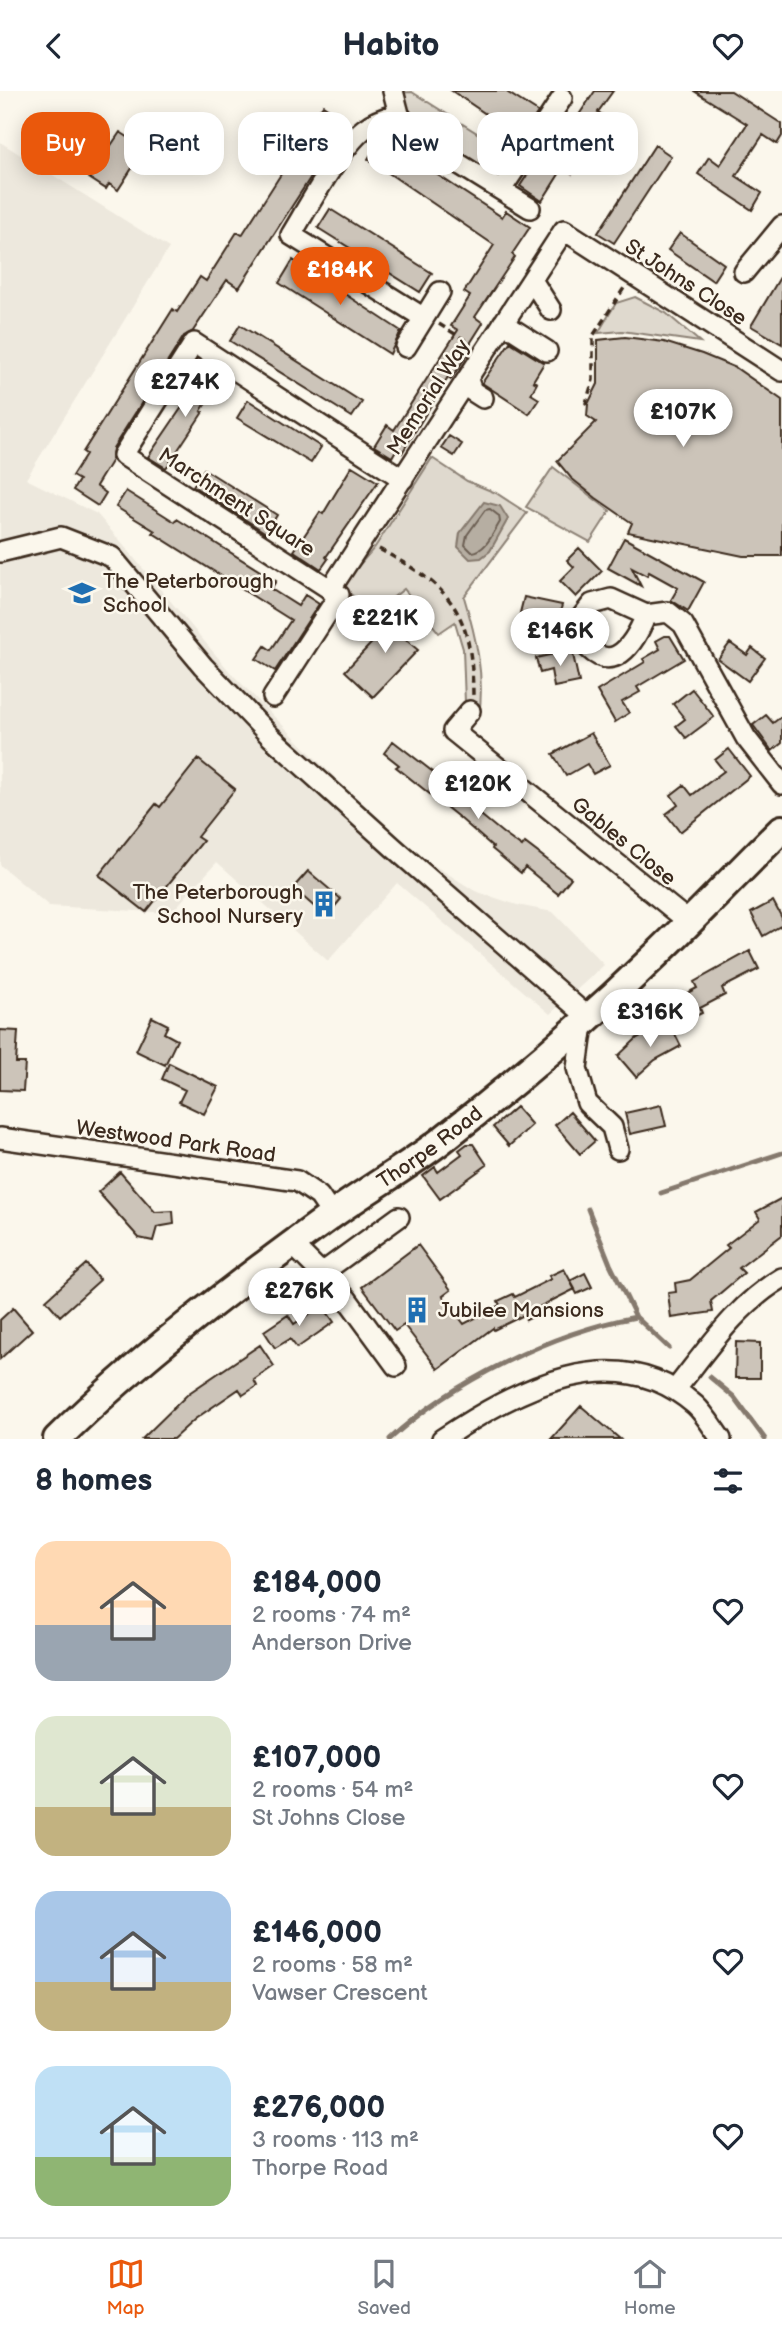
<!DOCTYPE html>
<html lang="en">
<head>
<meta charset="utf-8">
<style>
	body { margin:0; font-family:"Balsamiq Sans",sans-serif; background:#f6f6f7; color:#1f2937; height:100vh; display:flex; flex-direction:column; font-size:26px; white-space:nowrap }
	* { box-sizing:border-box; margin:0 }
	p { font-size:23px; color:#747a83 }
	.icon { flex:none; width:38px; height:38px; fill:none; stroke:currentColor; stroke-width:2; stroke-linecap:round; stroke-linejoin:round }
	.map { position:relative; height:1348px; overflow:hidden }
	.side { display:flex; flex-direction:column; background:#fff; flex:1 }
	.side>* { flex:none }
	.banner { position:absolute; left:21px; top:21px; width:740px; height:63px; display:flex; gap:14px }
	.price { position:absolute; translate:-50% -60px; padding:0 16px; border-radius:24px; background:#fff; color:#222; font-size:23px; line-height:46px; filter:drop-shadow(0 2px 4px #0008) }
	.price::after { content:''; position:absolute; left:50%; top:42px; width:21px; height:16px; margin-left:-10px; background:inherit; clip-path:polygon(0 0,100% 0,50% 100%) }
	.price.current { background:#ea580c; color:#fff }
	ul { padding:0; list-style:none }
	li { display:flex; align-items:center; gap:21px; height:175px; padding:0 35px }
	li span { display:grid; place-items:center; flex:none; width:196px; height:140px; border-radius:21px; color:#555 }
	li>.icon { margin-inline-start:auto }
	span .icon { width:84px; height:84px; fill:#fffc; stroke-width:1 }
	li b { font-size:30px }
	h2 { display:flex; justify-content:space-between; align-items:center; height:84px; padding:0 35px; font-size:30px }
	.pill { padding:0 24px; border-radius:21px; background:#fff; box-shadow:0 4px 18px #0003; font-size:24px; line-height:63px }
	.pill.current { background:#ea580c; color:#fff }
	header { display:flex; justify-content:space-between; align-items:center; height:91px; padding:0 35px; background:#fff; font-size:32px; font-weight:800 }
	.menu { display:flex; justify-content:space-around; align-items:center; height:98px; border-top:2px solid #e0e1e3; background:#fff; font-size:19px; color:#747a83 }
	.menu a { display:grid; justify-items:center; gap:4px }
	.menu .current { color:#ea580c }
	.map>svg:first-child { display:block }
</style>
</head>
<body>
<header><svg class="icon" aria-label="back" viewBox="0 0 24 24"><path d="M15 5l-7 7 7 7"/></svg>Habito<svg class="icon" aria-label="heart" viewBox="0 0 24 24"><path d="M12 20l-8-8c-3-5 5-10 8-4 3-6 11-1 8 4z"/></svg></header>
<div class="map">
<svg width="782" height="1348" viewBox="0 0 782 1348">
	<rect width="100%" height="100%" fill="#fbf7ec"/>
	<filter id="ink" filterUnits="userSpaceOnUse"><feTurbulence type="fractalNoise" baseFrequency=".0143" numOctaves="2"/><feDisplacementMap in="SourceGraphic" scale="14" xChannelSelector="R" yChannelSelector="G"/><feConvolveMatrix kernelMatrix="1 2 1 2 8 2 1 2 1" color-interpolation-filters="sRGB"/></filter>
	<g filter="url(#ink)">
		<!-- built -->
		<path fill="#ede8dd" d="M0,51l169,106 -143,231 71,35 134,159 118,119 72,65 54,34 42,14 36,7 51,53 -54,49 -153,-131 -69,78 -111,-99 -46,51 -122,-7 -49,-41z"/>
		<!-- green -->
		<path fill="#dfd9ce" stroke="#8d8276" stroke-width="2" d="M412,1l106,67 -18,26 -84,-52 -20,-40z
			M635,206l31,16 34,29 -78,-11 -24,2 18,-30z
			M432,367l35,23 29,12 31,20 -63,84c12,40 21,78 15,119l-14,-13 -2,-54 -8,-27 -16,11 -35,-44 -31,24 -32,-27 34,-39z
			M553,376l57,44 -20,31 -64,-35z"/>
		<!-- water -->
		<path fill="#b6aea2" stroke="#85796d" stroke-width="2" d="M484,411l16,4 8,13 -18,32 -9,7 -11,1 -12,-12 2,-14z"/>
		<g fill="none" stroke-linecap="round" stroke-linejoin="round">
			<!-- shore -->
			<path stroke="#6c5f53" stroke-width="2" d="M490,418l9,7 1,6c-7,11 -14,29 -28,30l-7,-7 2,-10 18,-25z"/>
			<!-- stream -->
			<path stroke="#85796d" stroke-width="5" d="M661,1102l121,-40
				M588,1118l22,55 26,53
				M710,1286l24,20 31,42
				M390,1348c62,-57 163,-107 246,-122l33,31"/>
		</g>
		<!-- building -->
		<path fill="#ccc4b9" stroke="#3b2a1e" stroke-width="2" d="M452,0h53l33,21 -17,26z
			M595,0h18l-15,21 11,7 -37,55 -9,-6 -21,33 -22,-15 13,-20 8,5z
			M694,0h37l51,33v12l-5,8 -14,-9 -27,41 26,17 -10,17 -54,-36 11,-17 11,8 27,-41z
			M323,14l24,16 -108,167 -12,-8 -34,51 -9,5 -71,112 -1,12 -16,26 10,7 -8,13 -25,-16 6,-10 -7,-4 14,-22 -3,-2 90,-143 4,3 23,-35 6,4 31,-49 5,3 57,-89 -4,-2z
			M120,41l25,16 -27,42 -9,-6 -3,5 -17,-11z
			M381,47l121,79 4,-6 24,16 -18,27 3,3 -40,60 8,6 -17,27 3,2 -18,27 -3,-2 -46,76 -6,-3 -4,7 -18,-11 13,-21 7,5 64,-100 -7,-4 19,-30 -6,-4 30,-47 -126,-86z
			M655,54l16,11 -57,87 -16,-10z
			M330,118l102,64 -12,19 -102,-64z
			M680,142l44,31 -11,17 -45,-31z
			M293,169l108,71 -11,23 -111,-71z
			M782,183v70l-31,-18z
			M240,234l122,77 -10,15 -122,-76z
			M625,246l39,5 38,12 34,14 46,32v156h-39l-115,-24 4,-9 -36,-25 -25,-20 -14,-17 39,-39 -9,-6 1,-12 10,-20v-44z
			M510,251l34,21 -11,18 4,2 -6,11 8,5 -10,15 -47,-31z
			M205,277l16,11 -20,32 2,1 -37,56 -18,-11 47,-69 -2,-1z
			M248,309l73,47 -10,16 -74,-45z
			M449,345l13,8 -8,12 -13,-8z
			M352,375l26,16 -52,75 2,2 -7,10 -27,-18 26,-39 3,2z
			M204,378l73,46 -11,18 -73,-47z
			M126,400l49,31 2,-3 99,62 -5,8 27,17 7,-11 14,9 -44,67 -19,-12 9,-13 6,4 20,-30 -138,-87 2,-2 -39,-24z
			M624,447l80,44 -16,29 -17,-11 7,-12 -29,-16 -2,4 -15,-8 9,18 -33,-18z
			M579,457l23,23 -26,26 -16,-16 14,-14 -7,-7z
			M524,506l38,8 -5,18 -6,-1 -4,14 -19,-4 4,-17 -12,-2z
			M404,518l15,15 -14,15 13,11 -45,47 -28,-26z
			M665,545h5l14,23 -47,28 3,5 -18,10 7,11 -14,9 -18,-31 48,-29 -2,-3 17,-10 -4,-8z
			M730,552l17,12 5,-7 13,10 -17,23 -30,-22z
			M572,559l7,32 -25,5 -3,-17 -11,3 -4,-15z
			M692,598l22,28 -28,21 -10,-12 9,-7 -12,-15z
			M766,624l7,8 9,-7v27l-10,8 -19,-26z
			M591,642l19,32 -17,9 -6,-10 -21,12 -13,-22z
			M393,650l75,58 -3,3 39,32 18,13 3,-4 46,35 -13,16 -33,-27 -4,6 -29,-24 1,-2 -32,-28 -65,-52 3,-2 -15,-12z
			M729,658l21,27 -70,56 -14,-18 12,-9 -7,-10 13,-10 8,10 32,-24 -9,-11z
			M198,668l37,30 -38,48 6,4 -57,71 -47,-37 57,-71 4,3z
			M308,780l33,28 -15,18 -33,-29z
			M773,810l9,17v7l-19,11 -12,-23z
			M750,860l9,18 -37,19 3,7 -25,13 2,5 -21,10 -11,-21 27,-14 -3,-6z
			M152,926l16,8 -4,8 13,7 -12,25 -29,-14z
			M669,931l12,24 -26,14 -19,17 -18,-21 19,-18z
			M0,939l18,1 -2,32h9l-2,28 -23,-1z
			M169,972l49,24 -14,27 -25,-12 6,-12 -23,-11z
			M661,1014l5,21 -36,8 -5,-21z
			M516,1016l16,18 -23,21 -16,-19z
			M570,1021l25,29 -15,13 -25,-29z
			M467,1053h6l14,21 -47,34 -17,-23 12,-9 3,5 24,-18 -3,-4z
			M120,1081l35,40 18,-1 1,13 -17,3 -4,14 -14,-3 -41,-46z
			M782,1107v37l-43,33 5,5 -33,28 2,11 -42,6 -3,-25 8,-1 -1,-9 15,-3 39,-32 -3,-3 34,-26 -4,-7z
			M418,1154l33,45 -8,6 21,28 36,-19 -2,-4 15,-7 2,3 36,-18 -2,-3 15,-7 11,20 -38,19 3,5 -14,7 -2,-5 -30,15 -1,-2 -55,41 -34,-44 -9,6 -33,-44z
			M86,1173l14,16 -40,36 -14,-16z
			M585,1182l7,14 -15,7 -7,-13z
			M322,1214l12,17 -37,26 -7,-9 -15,9 -11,-17 24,-16 6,9z
			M13,1217l19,22 -32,29v-39z
			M736,1251l24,1v35h-25z
			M260,1254l14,21 -20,14 3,6 -14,9 -4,-6 -44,30 -22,20h-31l47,-46z
			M581,1315l39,33h-69z"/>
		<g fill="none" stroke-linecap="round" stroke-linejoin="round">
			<!-- minor casing -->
			<g stroke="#3b2a1e" stroke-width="24">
				<path id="minor" d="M393,0l6,23 15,22 116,72
					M399,23c-13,3 -25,7 -35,15 -24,19 -56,78 -73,106l133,83
					M501,99l61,-92
					M744,181l38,-46
					M532,189l19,30
					M503,232l44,28
					M406,256l34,-55
					M468,289l4,11 11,7
					M0,461l61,-15 51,20 91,109 68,71 123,111 195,170
					M330,499l234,-360 218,141
					M646,524c-15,37 -39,64 -68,20l3,-17 11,-14 19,-5 35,16 22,-3 15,12 63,114 36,46
					M273,606l66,-102 -216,-140 71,-112 209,136
					M470,620l-17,20 236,191
					M583,933l-6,44 10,35 25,24 6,22
					M0,1047l297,43 22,15 13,19
					M293,1154l54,54 49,67
					M322,1182l77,-56
					M675,1299c32,-40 62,-86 107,-112
					M442,1348c74,-49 174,-104 253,-34 10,9 18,23 26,34"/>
			</g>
			<!-- major casing -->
			<g stroke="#3b2a1e" stroke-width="32">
				<g id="major">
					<path id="s1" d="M57,1348c84,-83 180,-155 275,-224 36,-26 75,-48 110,-75 75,-58 148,-121 216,-187 42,-40 82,-83 124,-124"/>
				</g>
			</g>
			<!-- path -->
			<path stroke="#3b2a1e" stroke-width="3.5" stroke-dasharray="7 5" stroke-linecap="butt" d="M439,233l32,20
				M588,313l-2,-1 7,-23v-44l31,-48
				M379,458c72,38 93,62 94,146"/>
			<!-- minor -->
			<use href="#minor" stroke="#fbf7ec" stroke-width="19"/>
			<!-- major -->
			<use href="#major" stroke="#fbf7ec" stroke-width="26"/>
		</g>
	</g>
	<!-- icons -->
	<defs>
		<g id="school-bare" transform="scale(2.1)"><path d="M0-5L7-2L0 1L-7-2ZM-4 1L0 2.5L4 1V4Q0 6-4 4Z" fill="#1f6fb2" stroke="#fbf7ec" stroke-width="2.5" paint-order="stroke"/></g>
		<g id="building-bare" transform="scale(2.1)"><path d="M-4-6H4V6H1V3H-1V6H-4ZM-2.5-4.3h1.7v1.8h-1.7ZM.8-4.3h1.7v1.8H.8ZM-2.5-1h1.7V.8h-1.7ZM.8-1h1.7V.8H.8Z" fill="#1f6fb2" stroke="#fbf7ec" stroke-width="2.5" paint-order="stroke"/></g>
	</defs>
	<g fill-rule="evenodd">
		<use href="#school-bare" x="82" y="502"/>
		<use href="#building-bare" x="324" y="813"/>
		<use href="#building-bare" x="417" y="1219"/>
	</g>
	<g text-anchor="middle" stroke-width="5" stroke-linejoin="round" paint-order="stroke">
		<!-- street labels -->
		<g font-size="21" fill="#3b2a1e" stroke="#fbf7ec">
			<text transform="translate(686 191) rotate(33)" y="7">St Johns Close</text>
			<text transform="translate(428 306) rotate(-57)" y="7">Memorial Way</text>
			<text transform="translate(237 411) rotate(33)" y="7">Marchment Square</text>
			<text transform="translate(624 750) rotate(39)" y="7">Gables Close</text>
			<text transform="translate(176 1050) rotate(8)" y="7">Westwood Park Road</text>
			<text dy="7" stroke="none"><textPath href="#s1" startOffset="474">Thorpe Road</textPath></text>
		</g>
		<!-- poi labels -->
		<g font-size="21" fill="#3b2a1e" stroke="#fbf7ec" text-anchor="start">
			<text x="103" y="497">The Peterborough<tspan x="103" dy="24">School</tspan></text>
			<text x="303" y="808" text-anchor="end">The Peterborough<tspan x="303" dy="24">School Nursery</tspan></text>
			<text x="438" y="1226">Jubilee Mansions</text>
		</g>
	</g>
</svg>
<b class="price current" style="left:340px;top:216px">£184K</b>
<b class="price" style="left:185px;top:328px">£274K</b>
<b class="price" style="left:683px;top:358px">£107K</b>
<b class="price" style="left:385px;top:564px">£221K</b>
<b class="price" style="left:560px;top:577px">£146K</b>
<b class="price" style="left:478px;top:730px">£120K</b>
<b class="price" style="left:650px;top:958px">£316K</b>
<b class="price" style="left:299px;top:1237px">£276K</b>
<div class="banner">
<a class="pill current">Buy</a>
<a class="pill">Rent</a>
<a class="pill">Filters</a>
<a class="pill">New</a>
<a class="pill">Apartment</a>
</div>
</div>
<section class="side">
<h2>8 homes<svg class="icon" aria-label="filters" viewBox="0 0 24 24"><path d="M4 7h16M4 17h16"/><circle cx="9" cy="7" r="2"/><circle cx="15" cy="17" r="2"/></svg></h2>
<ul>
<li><span style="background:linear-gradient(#ffd9b3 60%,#9aa5b1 0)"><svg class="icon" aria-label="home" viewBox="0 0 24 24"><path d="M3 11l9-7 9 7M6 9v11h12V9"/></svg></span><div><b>£184,000</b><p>2 rooms · 74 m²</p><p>Anderson Drive</p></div><svg class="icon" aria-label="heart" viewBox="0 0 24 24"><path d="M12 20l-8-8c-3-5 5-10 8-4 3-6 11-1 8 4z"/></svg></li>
<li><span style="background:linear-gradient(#dfe7d0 65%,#c2b280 0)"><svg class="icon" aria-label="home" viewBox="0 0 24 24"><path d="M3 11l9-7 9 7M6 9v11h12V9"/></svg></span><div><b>£107,000</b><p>2 rooms · 54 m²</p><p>St Johns Close</p></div><svg class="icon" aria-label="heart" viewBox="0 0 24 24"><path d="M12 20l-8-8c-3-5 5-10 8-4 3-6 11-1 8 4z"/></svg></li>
<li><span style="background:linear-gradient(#a9c7e8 65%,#c2b280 0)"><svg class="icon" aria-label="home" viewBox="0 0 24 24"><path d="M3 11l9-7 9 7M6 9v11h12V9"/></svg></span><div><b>£146,000</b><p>2 rooms · 58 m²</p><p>Vawser Crescent</p></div><svg class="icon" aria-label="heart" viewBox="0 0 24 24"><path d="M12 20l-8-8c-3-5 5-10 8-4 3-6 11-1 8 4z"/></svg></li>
<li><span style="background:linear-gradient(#bfe0f5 65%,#8fb573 0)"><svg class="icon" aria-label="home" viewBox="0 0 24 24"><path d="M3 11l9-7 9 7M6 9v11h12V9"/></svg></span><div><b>£276,000</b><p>3 rooms · 113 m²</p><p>Thorpe Road</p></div><svg class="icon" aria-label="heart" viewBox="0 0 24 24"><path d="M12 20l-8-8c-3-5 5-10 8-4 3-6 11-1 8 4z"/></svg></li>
</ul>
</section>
<nav class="menu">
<a class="current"><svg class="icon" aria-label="map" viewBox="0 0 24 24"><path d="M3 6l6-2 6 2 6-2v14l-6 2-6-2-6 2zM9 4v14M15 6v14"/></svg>Map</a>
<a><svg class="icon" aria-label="saved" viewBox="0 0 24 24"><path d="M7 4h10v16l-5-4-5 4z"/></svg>Saved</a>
<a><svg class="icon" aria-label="home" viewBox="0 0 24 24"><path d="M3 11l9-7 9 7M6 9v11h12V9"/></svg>Home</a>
</nav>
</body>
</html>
